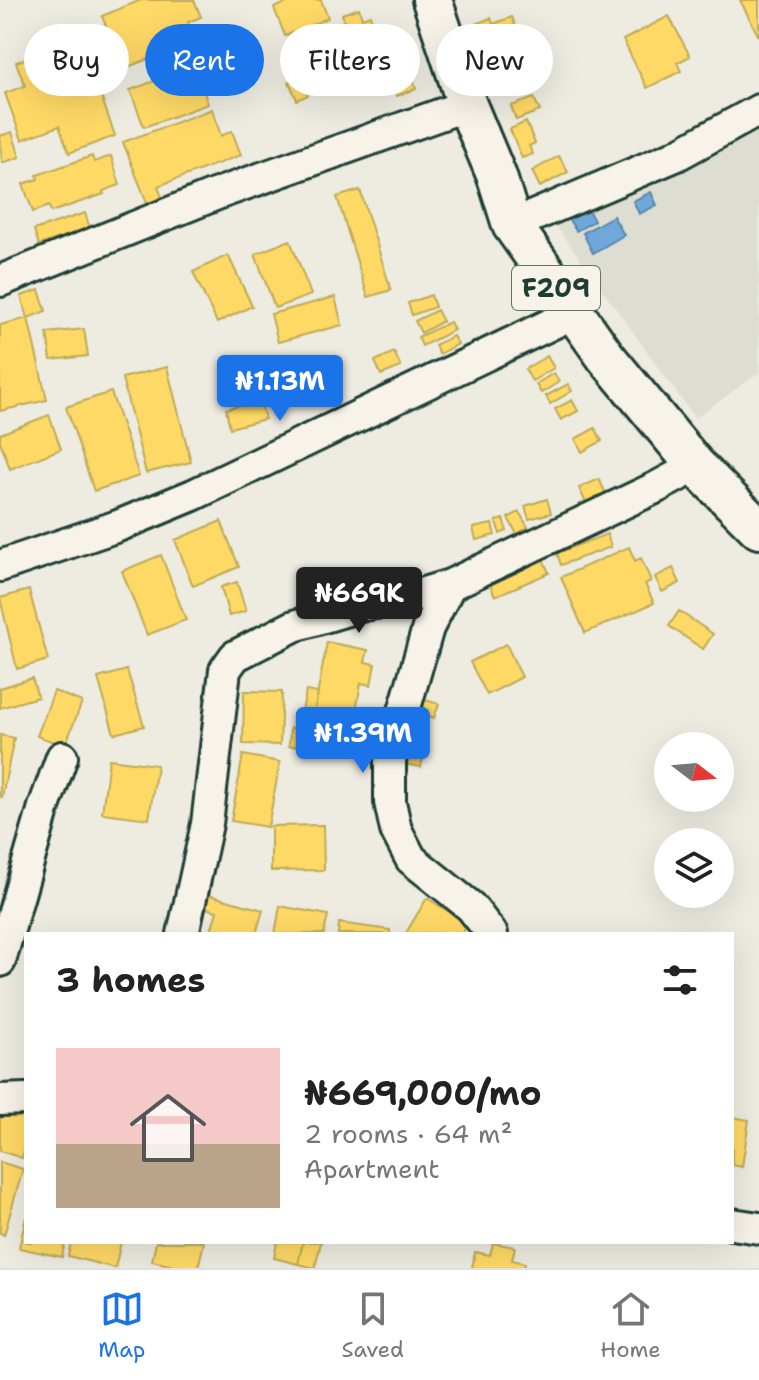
<!DOCTYPE html>
<html lang="en">
<head>
<meta charset="utf-8">
<style>
	body { margin:0; font-family:"Shantell Sans",sans-serif; background:#f2f2f2; color:#222; height:100vh; display:flex; flex-direction:column; font-size:30px; white-space:nowrap }
	* { box-sizing:border-box; margin:0 }
	p { font-size:26px; color:#767676 }
	.icon { flex:none; width:44px; height:44px; fill:none; stroke:currentColor; stroke-width:2; stroke-linecap:round; stroke-linejoin:round }
	.map { position:relative; flex:1; overflow:hidden }
	.sheet { position:absolute; left:24px; top:932px; width:710px; height:312px; display:flex; flex-direction:column; background:#fff; border-radius:0px; box-shadow:0 8px 32px #0002 }
	.sheet>* { flex:none }
	.banner { position:absolute; left:24px; top:24px; width:712px; height:72px; display:flex; gap:16px }
	.needle { width:52px; rotate:106deg }
	.controls { position:absolute; left:654px; top:732px; display:grid; gap:16px }
	.controls a { display:grid; place-items:center; width:80px; height:80px; border-radius:50%; background:#fff; box-shadow:0 8px 32px #0002; font-size:40px }
	.price { position:absolute; translate:-50% -68px; padding:0 18px; border-radius:8px; background:#1a73e8; color:#fff; font-size:26px; line-height:52px; filter:drop-shadow(0 2px 4px #0008) }
	.price::after { content:''; position:absolute; left:50%; top:48px; width:24px; height:18px; margin-left:-12px; background:inherit; clip-path:polygon(0 0,100% 0,50% 100%) }
	.price.current { background:#222; color:#fff }
	ul { padding:0; list-style:none }
	li { display:flex; align-items:center; gap:24px; height:200px; padding:0 32px }
	li+li { border-top:2px solid #e0e0e0 }
	li span { display:grid; place-items:center; flex:none; width:224px; height:160px; border-radius:0px; color:#555 }
	li>.icon { margin-inline-start:auto }
	span .icon { width:96px; height:96px; fill:#fffc; stroke-width:1 }
	li b { font-size:34px }
	h2 { display:flex; justify-content:space-between; align-items:center; height:96px; padding:0 32px; font-size:34px }
	.pill { padding:0 28px; border-radius:36px; background:#fff; box-shadow:0 8px 32px #0002; font-size:28px; line-height:72px }
	.pill.current { background:#1a73e8; color:#fff }
	.tabs { display:flex; justify-content:space-around; align-items:center; height:112px; border-top:2px solid #e0e0e0; background:#fff; font-size:22px; color:#767676 }
	.tabs a { display:grid; justify-items:center; gap:4px }
	.tabs .current { color:#1a73e8 }
	.map>svg:first-child { display:block }
</style>
</head>
<body>
<div class="map">
<svg width="759" height="1268" viewBox="0 0 759 1268">
	<rect width="100%" height="100%" fill="#eeece1"/>
	<filter id="ink" filterUnits="userSpaceOnUse"><feTurbulence type="fractalNoise" baseFrequency=".0125" numOctaves="2"/><feDisplacementMap in="SourceGraphic" scale="16" xChannelSelector="R" yChannelSelector="G"/><feConvolveMatrix kernelMatrix="1 2 1 2 8 2 1 2 1" color-interpolation-filters="sRGB"/></filter>
	<g filter="url(#ink)">
		<!-- built -->
		<path fill="#ddddd2" d="M759,122v251l-64,45 -146,-202z"/>
		<!-- homes -->
		<path fill="#ffd966" stroke="#bcaa57" stroke-width="2" d="M141,0h53l7,17 -13,5 4,11 -39,16 3,7 -33,13 -21,-53z
			M293,0h28l7,18 -43,18 -11,-28z
			M740,0h19v37z
			M359,8l3,10 8,-3 11,33 -30,11 -8,-22 -10,4 -5,-14 16,-6 -2,-7z
			M669,16l21,40 -13,7 4,8 -34,17 -24,-48z
			M512,17l3,8 -18,7 1,3 13,-5 6,15 -33,12 -12,-32 19,-7 2,6z
			M90,35l9,26 -9,4 25,71 -46,17 -10,-27 -37,14 -17,-47 20,-7 -9,-24z
			M340,42l5,14 -27,9 -4,-14z
			M370,56l7,23 -33,10 -7,-23z
			M404,62l4,13 -19,6 -4,-12z
			M195,66l13,38 -64,23 -14,-37z
			M300,77l8,18 -11,5 -8,-18z
			M412,78l4,11 -19,7 -4,-11z
			M534,98l6,13 -24,9 -5,-14z
			M212,109l9,27 11,-5 9,24 -83,31 6,17 -15,5 -26,-66z
			M526,122l9,21 -6,3 4,8 -11,4 -12,-29z
			M12,132l8,25 -18,6 -2,-27z
			M92,156l2,6 17,-6 9,29 -17,6 1,3 -53,18 -2,-6 -16,6 -10,-28 15,-5 -1,-4z
			M559,156l9,16 -28,15 -8,-16z
			M360,190l31,100 -23,7 -31,-100z
			M85,213l5,15 -51,17 -5,-15z
			M290,240l21,55 -36,13 -20,-54z
			M228,255l24,51 -35,17 -24,-51z
			M39,290l7,21 -18,7 -7,-22z
			M431,295l4,12 -23,8 -4,-12z
			M335,297l7,28 -64,17 -7,-28z
			M437,310l6,11 -22,12 -6,-12z
			M28,318l19,82 -47,11v-86z
			M450,322l4,8 -32,16 -4,-9z
			M84,329l4,27 -37,4 -4,-27z
			M453,336l5,8 -19,10 -4,-9z
			M394,352l7,15 -20,8 -6,-14z
			M547,356l7,12 -22,13 -7,-12z
			M167,367l24,95 -45,11 -24,-95z
			M554,373l5,9 -18,11 -5,-9z
			M568,384l4,7 -22,13 -4,-8z
			M111,392l28,84 -45,15 -28,-84z
			M260,400l5,19 -35,9 -4,-19z
			M572,400l6,11 -17,9 -6,-11z
			M49,415l12,34 -51,20 -10,-28v-7z
			M595,428l7,13 -20,11 -7,-13z
			M599,479l8,17 -20,9 -8,-17z
			M547,499l4,14 -22,6 -4,-13z
			M519,512l9,15 -11,7 -9,-16z
			M503,519l4,12 -7,3 -4,-13z
			M221,521l18,46 -46,19 -18,-46z
			M492,524l3,11 -19,5 -3,-12z
			M607,534l4,13 -50,18 -4,-12z
			M629,547l6,14 6,-3 10,23 -6,3 9,19 -69,30 -24,-56z
			M539,549l10,24 -54,23 -10,-24z
			M161,555l25,65 -39,15 -25,-64z
			M673,568l7,15 -18,9 -7,-15z
			M237,582l9,29 -17,5 -8,-29z
			M29,590l19,70 -31,9 -17,-71z
			M679,611l34,23 -10,15 -34,-23z
			M327,642l41,8 -3,12 10,2 -4,21 -10,-2 -7,38 -40,-8z
			M506,644l16,33 -35,18 -17,-33z
			M127,670l17,56 -30,8 -16,-56z
			M32,678l6,19 -38,11v-20z
			M54,691l28,11 -17,44 -28,-10z
			M244,691l38,1 -2,53 -37,-1z
			M306,691l12,2 -4,20 -12,-2z
			M418,698l21,6 -5,14 -20,-7z
			M290,728l64,2 -1,19 -64,-3z
			M0,735l14,3 -12,59h-2z
			M401,747l23,5 -3,15 -23,-4z
			M243,755l37,7 -12,65 -37,-6z
			M109,759l48,6 -8,54 -47,-6z
			M323,825l1,45 -53,1v-45z
			M194,891l69,19 -7,24h-46l7,-23 -26,-7z
			M427,898l41,26 -6,10 -56,-1z
			M280,906l48,9 -4,19h-49z
			M339,923l51,7v4h-52z
			M0,1108l26,7v29l-4,14 -22,-7z
			M732,1117l17,3 -7,47 -10,-2z
			M0,1162l23,7 -19,66 -4,-2z
			M26,1217v25h39l-3,15 -43,-9z
			M71,1242h50l-6,26 -47,-12z
			M156,1242h48l-6,26h-16l-30,-7z
			M277,1242h26l-5,22 -24,-6z
			M303,1242h18l-6,26 -17,-4z
			M493,1243l22,4 -3,13 13,3 -1,5h-52l3,-16 15,3z"/>
		<!-- schools -->
		<path fill="#6fa8dc" stroke="#5788aa" stroke-width="2" d="M651,192l6,13 -18,9 -6,-13z
			M585,204l9,17 -18,10 -10,-16z
			M613,216l11,19 -31,18 -10,-20z"/>
		<g fill="none" stroke-linecap="round" stroke-linejoin="round">
			<!-- minor casing -->
			<g stroke="#1f3d34" stroke-width="36">
				<path id="minor" d="M512,225l163,-69 84,-46
					M0,281l217,-87 250,-89
					M0,566l118,-40 75,-31 381,-182
					M450,585l-22,43 -38,132v42l6,28 15,29 60,48 21,27
					M183,934l24,-110 18,-154 10,-14 59,-30 70,-21 43,-7 43,-13 207,-98 39,-21
					M0,961l44,-154 18,-50
					M0,1100l26,-1
					M732,1224l27,4"/>
			</g>
			<!-- major casing -->
			<g stroke="#1f3d34" stroke-width="44">
				<path id="major" d="M432,0l35,105 30,72 15,48 94,132 90,109 63,63"/>
			</g>
			<!-- minor -->
			<use href="#minor" stroke="#f7f3e8" stroke-width="30"/>
			<!-- major -->
			<use href="#major" stroke="#f7f3e8" stroke-width="38"/>
		</g>
	</g>
	<g text-anchor="middle" stroke-width="8" stroke-linejoin="round" paint-order="stroke">
		<!-- shield labels -->
		<rect fill="#f7f3e8" stroke="#60746a" stroke-width="2" x="512" y="266" width="88" height="44" rx="6"/>
		<g font-size="26" font-weight="bold" fill="#1f3d34">
			<text x="556" y="297">F209</text>
		</g>
	</g>
</svg>
<div class="controls">
<a><svg class="needle" viewBox="-14 -14 28 28"><path d="M0-13l5 13h-10z" fill="#e53935"/><path d="M0 13l5-13h-10z" fill="#767676"/></svg></a>
<a><svg class="icon" aria-label="layers" viewBox="0 0 24 24"><path d="M12 4l9 5-9 5-9-5zM3 14l9 5 9-5"/></svg></a>
</div>
<b class="price" style="left:280px;top:423px">₦1.13M</b>
<b class="price current" style="left:359px;top:635px">₦669K</b>
<b class="price" style="left:363px;top:775px">₦1.39M</b>
<div class="banner">
<a class="pill">Buy</a>
<a class="pill current">Rent</a>
<a class="pill">Filters</a>
<a class="pill">New</a>
</div>
<section class="sheet">
<h2>3 homes<svg class="icon" aria-label="filters" viewBox="0 0 24 24"><path d="M4 7h16M4 17h16"/><circle cx="9" cy="7" r="2"/><circle cx="15" cy="17" r="2"/></svg></h2>
<ul>
<li><span style="background:linear-gradient(#f6c9c9 60%,#b9a48a 0)"><svg class="icon" aria-label="home" viewBox="0 0 24 24"><path d="M3 11l9-7 9 7M6 9v11h12V9"/></svg></span><div><b>₦669,000/mo</b><p>2 rooms · 64 m²</p><p>Apartment</p></div></li>
</ul>
</section>
</div>
<nav class="tabs">
<a class="current"><svg class="icon" aria-label="map" viewBox="0 0 24 24"><path d="M3 6l6-2 6 2 6-2v14l-6 2-6-2-6 2zM9 4v14M15 6v14"/></svg>Map</a>
<a><svg class="icon" aria-label="saved" viewBox="0 0 24 24"><path d="M7 4h10v16l-5-4-5 4z"/></svg>Saved</a>
<a><svg class="icon" aria-label="home" viewBox="0 0 24 24"><path d="M3 11l9-7 9 7M6 9v11h12V9"/></svg>Home</a>
</nav>
</body>
</html>
